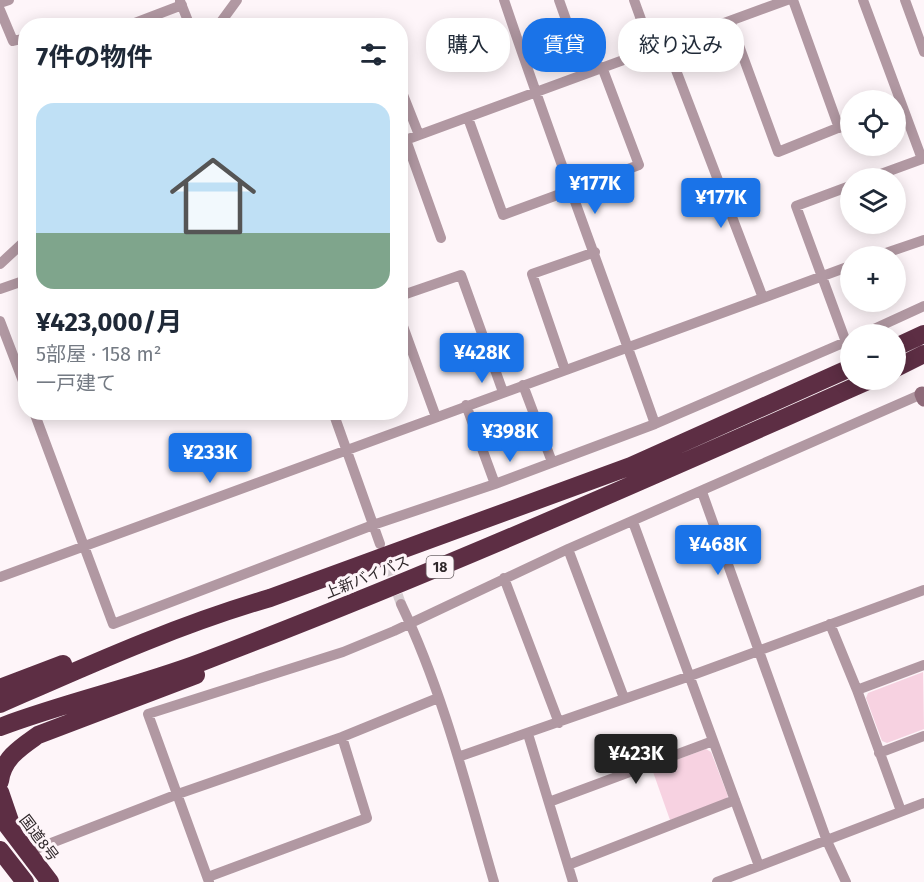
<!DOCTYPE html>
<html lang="ja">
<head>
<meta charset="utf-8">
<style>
	body { margin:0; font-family:"Fira Sans","Noto Sans JP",sans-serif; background:#f2f2f3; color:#1f2937; height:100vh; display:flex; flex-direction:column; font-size:22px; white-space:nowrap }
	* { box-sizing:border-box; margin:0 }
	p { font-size:20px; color:#747a83 }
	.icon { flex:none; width:33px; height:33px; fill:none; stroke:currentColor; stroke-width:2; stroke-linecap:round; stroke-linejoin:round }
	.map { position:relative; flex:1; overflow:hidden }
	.details { position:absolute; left:18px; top:18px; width:390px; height:402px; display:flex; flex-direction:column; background:#fff; border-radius:24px; box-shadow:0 3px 15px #0003 }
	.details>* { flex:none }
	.banner { position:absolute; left:426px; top:18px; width:408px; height:54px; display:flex; gap:12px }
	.buttons { position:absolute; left:840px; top:90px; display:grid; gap:12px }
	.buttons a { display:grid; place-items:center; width:66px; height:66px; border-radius:50%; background:#fff; box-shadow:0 3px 15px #0003; font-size:30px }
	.price { position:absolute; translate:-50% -51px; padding:0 14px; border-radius:6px; background:#1a73e8; color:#fff; font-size:20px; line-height:39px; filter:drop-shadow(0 2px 3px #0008) }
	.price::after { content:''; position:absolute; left:50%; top:36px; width:18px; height:14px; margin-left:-9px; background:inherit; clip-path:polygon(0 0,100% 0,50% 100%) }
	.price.selected { background:#222; color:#fff }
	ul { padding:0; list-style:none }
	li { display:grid; align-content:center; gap:12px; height:318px; padding:0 18px }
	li+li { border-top:2px solid #e0e1e3 }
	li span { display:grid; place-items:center; height:186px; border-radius:18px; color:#555 }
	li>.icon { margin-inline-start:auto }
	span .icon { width:108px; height:108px; fill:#fffc; stroke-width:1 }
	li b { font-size:26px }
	h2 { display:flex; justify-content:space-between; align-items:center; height:72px; padding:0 18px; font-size:26px }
	.pill { padding:0 21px; border-radius:24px; background:#fff; box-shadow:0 3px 15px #0003; font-size:21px; line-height:54px }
	.pill.selected { background:#1a73e8; color:#fff }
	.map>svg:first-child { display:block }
</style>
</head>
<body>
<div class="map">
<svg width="924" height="882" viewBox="0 0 924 882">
	<rect width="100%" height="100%" fill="#fef5f9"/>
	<!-- green -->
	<path fill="#f7d2e1" d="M923,672l1,57 -37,14 -5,-2 -16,-43 2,-5z
		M706,749l5,3 17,44 -3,5 -55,19 -18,-51z"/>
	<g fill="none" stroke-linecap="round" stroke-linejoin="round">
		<!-- street-tunnel -->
		<path stroke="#d5ccd0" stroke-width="10" stroke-dasharray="10 5" stroke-linecap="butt" d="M383,552l18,52"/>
		<!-- street -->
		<path stroke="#b198a2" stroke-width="10" d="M504,0c48,142 101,282 151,424l195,-84
			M559,0l26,73
			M634,0l18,50
			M793,0l46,128
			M863,0l59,159 -52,19
			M905,0l19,52
			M180,1l10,25
			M0,3l9,-3
			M0,10l13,31 13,-3
			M730,21l48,131 72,-29
			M127,26l55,-21
			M218,26l19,-26
			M400,87l19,48
			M468,118l35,97 136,-50 -37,-98
			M406,140l35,98
			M400,142l387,-142
			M877,256l47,-16
			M0,264l26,-24
			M0,289l26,-9
			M400,296l61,-21 42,117
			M763,298l87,-32
			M400,318l36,99
			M0,321l26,68
			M863,334l61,-28
			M846,342l-50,-136 54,-20
			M565,370l-33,-96 63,-22
			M523,385l29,77
			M466,405l29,79
			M34,412l79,212 260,-99 122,-41 160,-60
			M333,412l47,132
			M702,492l125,349 19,41
			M633,522l126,344
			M568,549l56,149
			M0,577l763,-279 -97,-254
			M504,578l55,145
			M401,604c42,88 66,185 93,278
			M830,624l27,66 44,121
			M857,690l67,-25
			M528,734l45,148
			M879,753l45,-17
			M458,757l232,-81 234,-86
			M549,802l164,-61
			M28,852l150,-58 164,-57 96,-39
			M568,865l167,-65
			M208,877l159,-59 -25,-81
			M209,882l-61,-168 195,-62 51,-21 174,-82 356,-156
			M717,882l207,-79"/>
		<!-- secondary -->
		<path stroke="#8e6a79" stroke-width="15" d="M922,394l2,5"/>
		<!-- highway -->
		<path stroke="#5d2e44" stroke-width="18" d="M896,347l28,-13
			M896,368l28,-14
			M0,688l63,-24
			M0,704c89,-39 177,-79 270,-106l361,-132 219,-98
			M0,727c66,-25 136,-40 202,-65 226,-86 447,-184 668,-282
			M0,781c3,-23 21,-34 38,-46l158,-60
			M0,792l12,35
			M0,816l50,66
			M0,850l25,32"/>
	</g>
	<g text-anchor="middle" stroke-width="6" stroke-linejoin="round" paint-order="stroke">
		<!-- shield labels -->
		<rect fill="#fef5f9" stroke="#6e6669" stroke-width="1.5" x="426.5" y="556" width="27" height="22" rx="4.5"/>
		<g font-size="14" font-weight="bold" fill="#30282b">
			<text x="440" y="572">18</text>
		</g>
		<!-- street labels -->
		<g font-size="15" fill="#30282b" stroke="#fef5f9">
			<text transform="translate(367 577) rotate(-22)" y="5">上新バイパス</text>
			<text transform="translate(39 838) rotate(53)" y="5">国道8号</text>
		</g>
	</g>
</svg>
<div class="buttons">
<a><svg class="icon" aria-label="locate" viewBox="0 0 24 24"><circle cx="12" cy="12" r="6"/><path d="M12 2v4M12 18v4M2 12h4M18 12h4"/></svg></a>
<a><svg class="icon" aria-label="layers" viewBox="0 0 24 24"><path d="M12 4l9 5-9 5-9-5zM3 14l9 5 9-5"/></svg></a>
<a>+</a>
<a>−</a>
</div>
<b class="price" style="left:595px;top:215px">¥177K</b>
<b class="price" style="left:721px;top:229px">¥177K</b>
<b class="price" style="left:482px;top:384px">¥428K</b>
<b class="price" style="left:510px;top:463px">¥398K</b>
<b class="price" style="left:210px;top:484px">¥233K</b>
<b class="price" style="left:718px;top:576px">¥468K</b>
<b class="price selected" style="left:636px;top:785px">¥423K</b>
<div class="banner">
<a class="pill">購入</a>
<a class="pill selected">賃貸</a>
<a class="pill">絞り込み</a>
</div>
<section class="details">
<h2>7件の物件<svg class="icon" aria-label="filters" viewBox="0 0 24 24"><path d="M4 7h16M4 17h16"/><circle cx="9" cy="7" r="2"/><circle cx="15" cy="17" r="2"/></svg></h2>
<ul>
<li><span style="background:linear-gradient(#bfe0f5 70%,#7fa58c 0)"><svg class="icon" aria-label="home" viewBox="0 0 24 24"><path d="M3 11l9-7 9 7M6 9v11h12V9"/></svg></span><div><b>¥423,000/月</b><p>5部屋 · 158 m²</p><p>一戸建て</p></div></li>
</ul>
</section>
</div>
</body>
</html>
